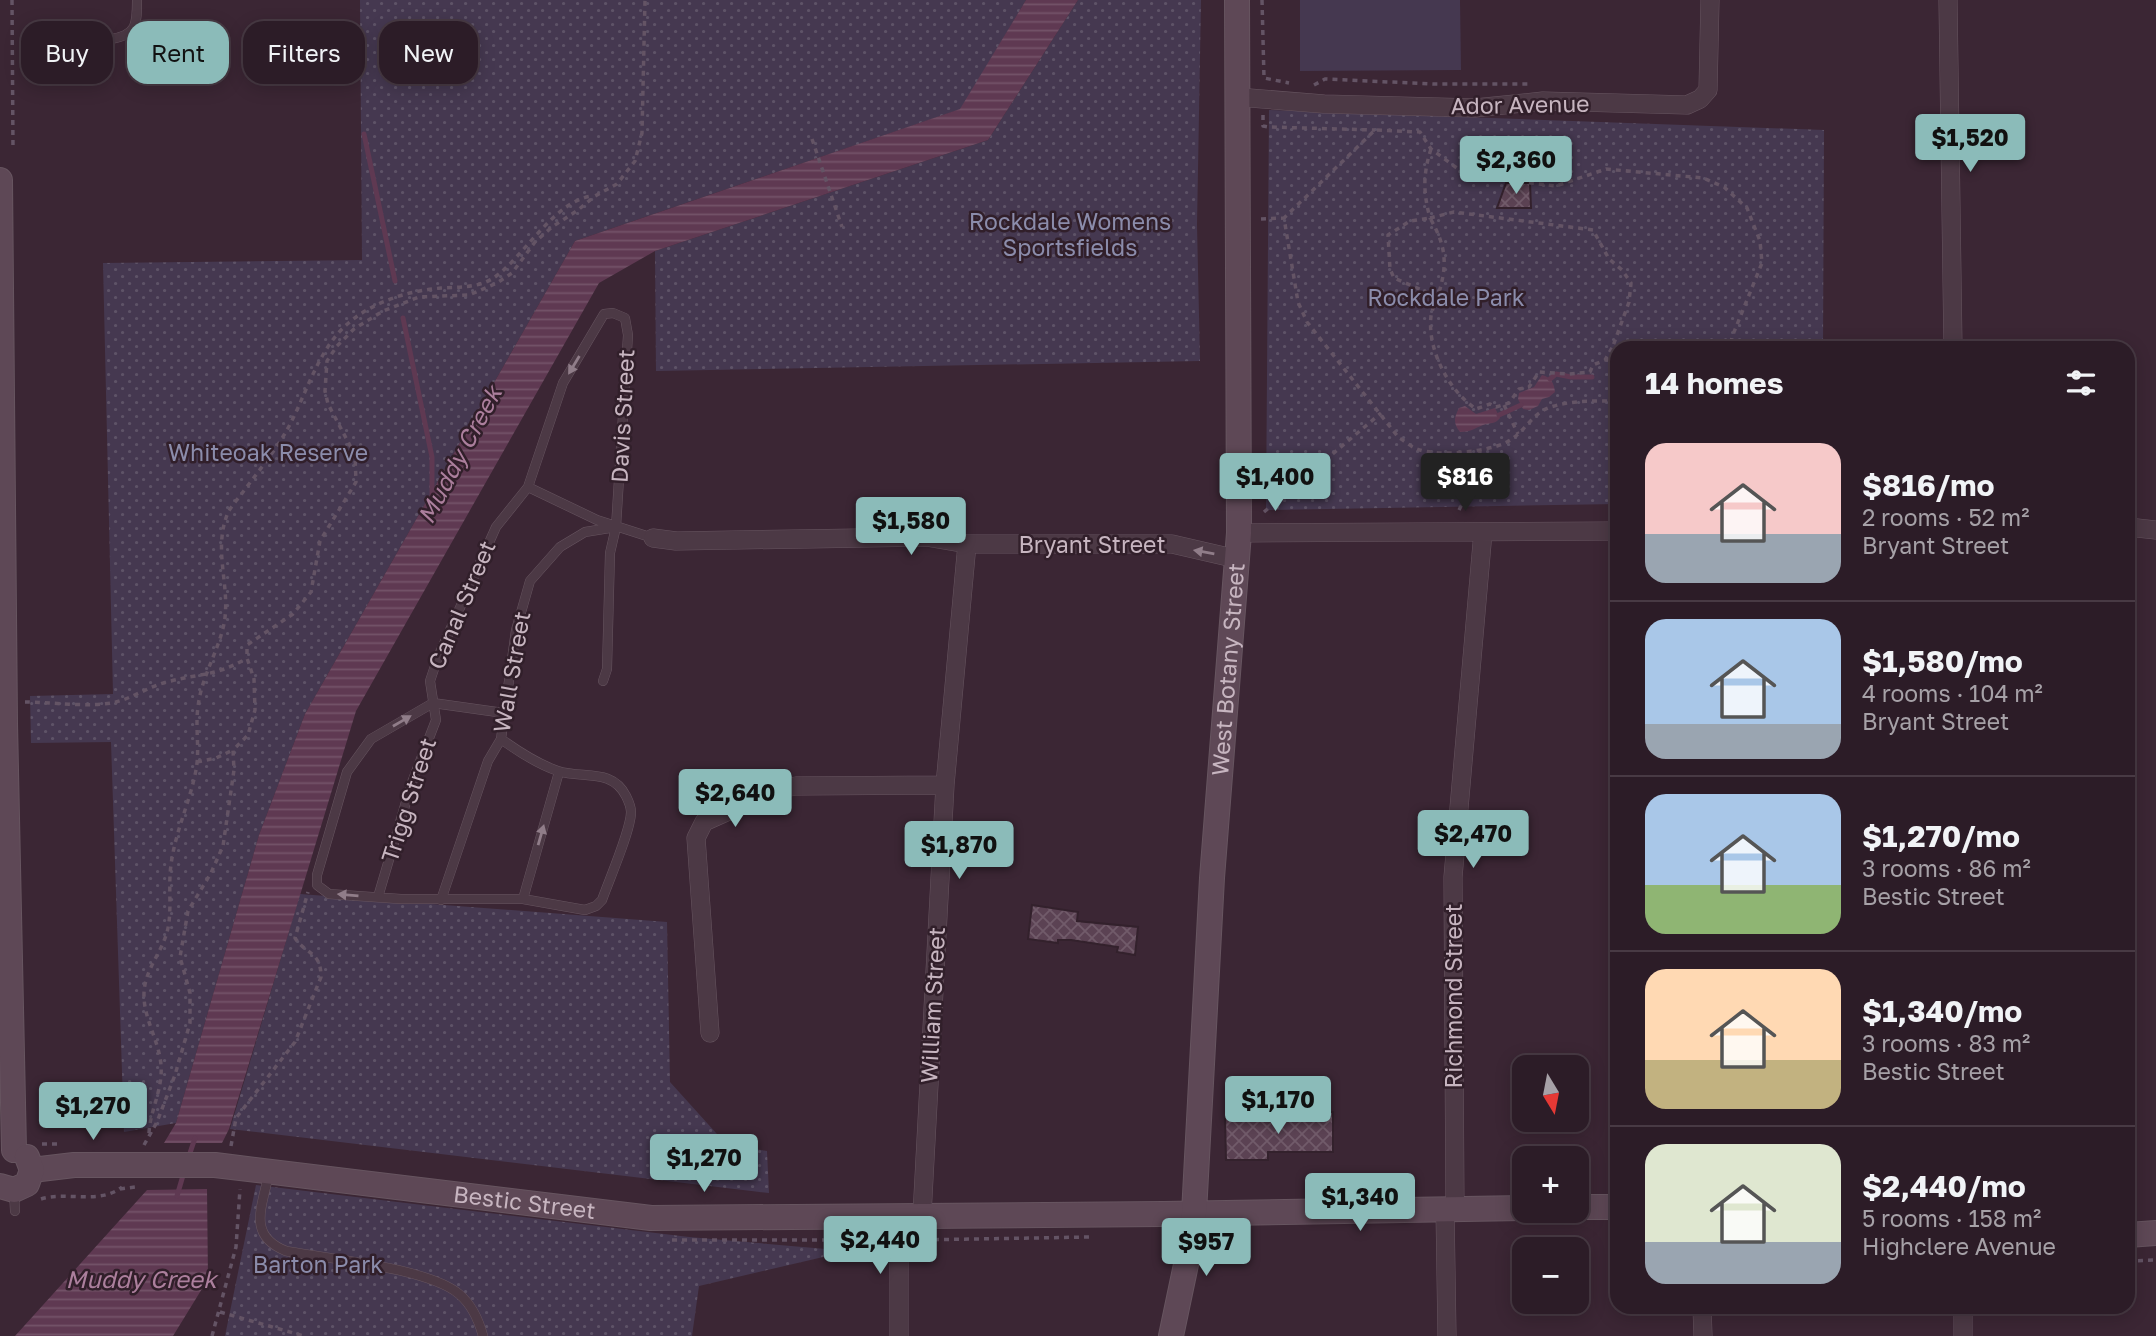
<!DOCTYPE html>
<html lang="en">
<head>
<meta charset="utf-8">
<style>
	body { margin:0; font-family:"Golos Text",sans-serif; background:#34252f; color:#f1f3f6; height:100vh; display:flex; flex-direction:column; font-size:26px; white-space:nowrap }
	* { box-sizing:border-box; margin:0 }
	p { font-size:23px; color:#a6a1a7 }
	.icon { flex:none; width:38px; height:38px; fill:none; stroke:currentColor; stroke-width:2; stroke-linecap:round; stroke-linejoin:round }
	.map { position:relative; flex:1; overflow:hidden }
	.drawer { position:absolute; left:1610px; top:341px; width:525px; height:973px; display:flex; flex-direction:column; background:#2c1c27; border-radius:21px; box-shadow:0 4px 18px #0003,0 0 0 2px #483a44 }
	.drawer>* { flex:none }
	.guide { position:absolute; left:21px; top:21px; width:665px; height:63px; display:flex; gap:14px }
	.needle { width:46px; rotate:170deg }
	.tools { position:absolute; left:1512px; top:1055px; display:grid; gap:14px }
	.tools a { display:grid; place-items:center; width:77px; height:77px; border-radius:14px; background:#2c1c27; box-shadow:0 4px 18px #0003,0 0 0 2px #483a44; font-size:35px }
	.price { position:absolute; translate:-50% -60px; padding:0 16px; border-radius:7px; background:#8bbbb9; color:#111; font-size:23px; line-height:46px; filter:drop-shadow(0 2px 4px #0008) }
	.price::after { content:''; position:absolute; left:50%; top:42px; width:21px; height:16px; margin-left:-10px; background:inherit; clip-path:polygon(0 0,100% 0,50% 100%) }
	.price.active { background:#222; color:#fff }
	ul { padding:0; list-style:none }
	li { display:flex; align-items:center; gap:21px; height:175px; padding:0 35px }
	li+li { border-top:2px solid #483a44 }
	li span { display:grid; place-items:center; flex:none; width:196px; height:140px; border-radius:21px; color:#555 }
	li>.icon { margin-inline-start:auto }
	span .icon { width:84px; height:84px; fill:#fffc; stroke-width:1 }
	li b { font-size:30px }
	h2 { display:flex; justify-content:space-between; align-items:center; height:84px; padding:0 35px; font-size:30px }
	.tag { padding:0 24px; border-radius:21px; background:#2c1c27; box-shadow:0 4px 18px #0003,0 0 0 2px #483a44; font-size:24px; line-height:63px }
	.tag.active { background:#8bbbb9; color:#111 }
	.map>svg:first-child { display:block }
</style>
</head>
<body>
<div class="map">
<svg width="2156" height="1336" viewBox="0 0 2156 1336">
	<defs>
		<pattern id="park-dots" width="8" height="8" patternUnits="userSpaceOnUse" patternTransform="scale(1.75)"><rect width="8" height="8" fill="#453850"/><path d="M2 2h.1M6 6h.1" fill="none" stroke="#5e5367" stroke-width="1.8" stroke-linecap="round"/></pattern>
		<pattern id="water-rules" width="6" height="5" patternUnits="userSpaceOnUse" patternTransform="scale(1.75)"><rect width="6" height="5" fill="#5f3952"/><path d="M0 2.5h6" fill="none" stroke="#745369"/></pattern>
		<pattern id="building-cross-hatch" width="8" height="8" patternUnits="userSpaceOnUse" patternTransform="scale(1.75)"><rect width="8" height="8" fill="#5b4253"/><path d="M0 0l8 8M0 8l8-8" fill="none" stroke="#715b6a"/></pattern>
	</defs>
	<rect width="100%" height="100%" fill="#3b2634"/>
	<!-- grass -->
	<path fill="#453850" d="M1300,0h160l1,70 -161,1z"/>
	<!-- park -->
	<path fill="url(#park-dots)" d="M360,0h666l-65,109 -386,132 -270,473 -46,121 -83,288 -52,9 -13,-390 -80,1 -1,-47 83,-2 -10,-431 259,-3z
		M1078,0h123l-4,225 3,136 -544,10 -1,-120 333,-111z
		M1269,110l555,20 -1,218h-206v156l-351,6z
		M300,894l367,28 3,160 56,62 41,7 2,42 -539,-64z
		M256,1185l433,52 160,14 -150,35 -7,50h-467z"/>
	<!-- water -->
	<path fill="url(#water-rules)" d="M1026,0h52l-90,140 -333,111 -56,32 -243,428 -127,418 -7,14h-58l12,-20 83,-288 46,-121 270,-473 385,-132z
		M1542,375c9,2 12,8 13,17l-6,5 -7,2 -4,7 -9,4 -6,-1 -5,-10 1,-6 15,-6z
		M1465,406l11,8 19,-6 5,10c-6,7 -9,4 -17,7 -10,4 -12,7 -23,7 -7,-9 -6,-14 -1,-24z
		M207,1189l1,90 -35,57h-158l132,-146z"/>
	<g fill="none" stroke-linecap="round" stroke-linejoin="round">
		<!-- stream -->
		<path stroke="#5f3952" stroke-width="5" d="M364,134l31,147
			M403,318l29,139v40
			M1550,379l6,-5 15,3h21
			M1499,415l22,-10
			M188,1159l7,-21
			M177,1196l7,-24"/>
	</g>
	<!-- building -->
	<path fill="url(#building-cross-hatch)" stroke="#33212c" stroke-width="2" d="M1506,183h24l1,25h-34z
		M1032,905l46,7 -1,9 61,6 -3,28 -18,-3 1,-5 -47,-7h-13v3l-30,-4z
		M1312,1112h21v40h-65v8h-42l-1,-42h87z"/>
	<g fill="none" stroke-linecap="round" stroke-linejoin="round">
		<!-- lane casing -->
		<g stroke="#675560" stroke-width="10">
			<path id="lane" d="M111,39c26,-4 26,-15 26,-39
				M528,487l69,33 56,18
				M433,703l-62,36 -24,33 -30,103v10l12,9 72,5h122l62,11 11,-4 6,-6c7,-20 29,-70 29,-88 0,-5 -3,-12 -5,-16 -14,-28 -43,-17 -68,-25 -21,-7 -39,-19 -57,-32
				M433,703l71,10
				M378,897l33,-112 25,-65 -6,-39 8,-24 58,-130 32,-40 35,-104 41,-69 9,-1 12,5 3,17 -12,192 -6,26 -3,116 -4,12
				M523,899l36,-127
				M441,900l47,-139 13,-22 15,-109 14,-49 30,-34 25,-15 31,-5
				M269,1172c-6,34 -23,63 17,79 43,8 142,17 173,43 12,10 20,27 24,42
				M14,1192l1,19"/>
		</g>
		<!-- street casing -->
		<g stroke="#675560" stroke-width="19">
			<path id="street" d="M1948,0l5,348
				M1237,97l87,7 151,4 68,-7 144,4 13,-6 8,-9 2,-90
				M2128,527l28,3
				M1239,533l378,-2
				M653,538l23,3 250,-4 41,7h205l65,15
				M710,1033l-14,-195 8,-16 74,-33 18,-3 149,-1
				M1445,1209l2,127
				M1455,1209l-2,-332 30,-345
				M922,1215l23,-430 22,-241
				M1702,1307l1,29
				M1963,1307v29
				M899,1336v-120"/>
		</g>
		<!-- secondary casing -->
		<g stroke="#675560" stroke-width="26">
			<g id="secondary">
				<path d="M0,180l5,543 9,427"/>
				<path id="s1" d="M32,1170l42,-5h141l436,53 512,-4 361,-6"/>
				<path d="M0,1186l14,4 13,-6 5,-14 -5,-13"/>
				<path d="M1577,1207h40"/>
				<path d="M2128,1235l28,-2"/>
				<path id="s2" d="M1171,1336l21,-100 2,-23 18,-335 27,-345 -2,-533"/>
			</g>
		</g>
		<!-- path -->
		<path stroke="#645465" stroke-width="3.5" stroke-dasharray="5 5" stroke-linecap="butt" d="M12,0l1,150
			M1262,0l2,78 25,5
			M1314,85l11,-6 108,5h96
			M1263,115v11l6,1 106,3
			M812,139l30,88
			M1431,149c-8,25 -8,43 -1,69l24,-6 139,18 16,29 13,11 9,13 -2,19 -16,44 4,10
			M1261,219l23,-1
			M1438,297l-44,-19 -4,-9 -2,-34 22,-14 20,-3c13,23 18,40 11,67 -2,10 -8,20 -10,31 -4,34 18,75 45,93l14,-5 6,3 13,-4 10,-14 10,-2 10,-15 30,2 21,-2 3,-7 12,-5 8,-14
			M1606,360h9l2,2
			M1610,401l7,-17
			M1617,401c-22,0 -48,-1 -69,7 -17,7 -24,25 -41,34 -19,10 -69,15 -90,7 -6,-2 -12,-8 -18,-11l-92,-116 -9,-20 -14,-84 91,-88 45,2 11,17 34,25 16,3 75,9 50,-17 97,9 21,9 23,21 13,33 2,22 -30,74 -2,11
			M1504,405l14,29
			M1459,510l20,-39 1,-21
			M1264,512l117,-99
			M25,702c25,0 67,6 91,0 19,-5 35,-17 55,-21 31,-8 46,-5 76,-23
			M197,762l19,-4 17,-8
			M149,1133c1,-23 14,-43 12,-68 -2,-25 -18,-47 -17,-72 1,-25 19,-41 24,-65 4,-20 0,-42 3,-63 4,-33 19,-63 25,-95 4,-21 -1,-42 2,-63 3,-29 20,-55 26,-83 7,-37 -11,-72 3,-109 3,-8 11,-16 16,-23 14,-19 29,-37 41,-57 20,-33 30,-77 58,-106 26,-26 64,-38 99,-41 18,-1 35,0 51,-9 30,-19 63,-80 101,-83
			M42,1144h20
			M144,1145l13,-23 18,-47 15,-52v-30l-10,-36 8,-46 23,-38 12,-27 11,-76 -1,-20 15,-15 7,-25 -1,-31 -7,-21v-13l46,-31 18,-22 9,-51 36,-59 -1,-27 -27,-51 -3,-13 2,-30 10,-15 17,-17 29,-18 36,-14 50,-2 28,-12 15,-10 23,-31 17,-15 26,-17 17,-14 22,-12 18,-23 7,-28 3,-133
			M231,1146l5,-28 59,-76 26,-65c0,-26 -15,-22 -26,-39l13,-46
			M120,1189l15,-2
			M41,1199c25,-8 59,6 81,-12
			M672,1240h209
			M914,1240l177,-3
			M2128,1261l28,-1
			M220,1312l84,24
			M212,1336l24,-89 4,-58"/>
		<!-- lane -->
		<use href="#lane" stroke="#4c3945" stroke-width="9"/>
		<!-- street -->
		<use href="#street" stroke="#4c3945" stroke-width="18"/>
		<!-- secondary -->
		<use href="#secondary" stroke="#5e4856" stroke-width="24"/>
	</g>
	<!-- one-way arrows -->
	<defs><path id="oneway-solid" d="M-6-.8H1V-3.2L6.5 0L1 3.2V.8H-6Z" transform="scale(1.75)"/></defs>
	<g fill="#907d89">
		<use href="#oneway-solid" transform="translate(574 365) rotate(121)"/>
		<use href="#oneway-solid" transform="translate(1204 552) rotate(-170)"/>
		<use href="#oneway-solid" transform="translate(402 721) rotate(-30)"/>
		<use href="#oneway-solid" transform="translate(541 835) rotate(-74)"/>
		<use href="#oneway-solid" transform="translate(348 895) rotate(-175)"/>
	</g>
	<g text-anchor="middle" stroke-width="5" stroke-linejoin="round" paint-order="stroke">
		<!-- street labels -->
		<g font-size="23" fill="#c7b5c0" stroke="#311f2a">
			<text transform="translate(1520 105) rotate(-1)" y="8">Ador Avenue</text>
			<text transform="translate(623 416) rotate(-87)" y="8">Davis Street</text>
			<text x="1092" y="553">Bryant Street</text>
			<text transform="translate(462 605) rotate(-67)" y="8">Canal Street</text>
			<text dy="8" stroke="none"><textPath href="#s2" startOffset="670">West Botany Street</textPath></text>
			<text transform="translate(512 672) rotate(-80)" y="8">Wall Street</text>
			<text transform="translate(409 800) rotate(-72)" y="8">Trigg Street</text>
			<text transform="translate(1454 996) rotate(-90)" y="8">Richmond Street</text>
			<text transform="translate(933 1005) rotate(-87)" y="8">William Street</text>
			<text dy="8" stroke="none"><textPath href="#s1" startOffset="495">Bestic Street</textPath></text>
		</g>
		<!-- park labels -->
		<g font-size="23" fill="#8b8cab" stroke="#311f2a">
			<text x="1070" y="230">Rockdale Womens<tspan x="1070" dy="26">Sportsfields</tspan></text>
			<text x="1446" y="306">Rockdale Park</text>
			<text x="268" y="461">Whiteoak Reserve</text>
			<text x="318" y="1273">Barton Park</text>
		</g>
		<!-- water labels -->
		<g font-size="24" font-style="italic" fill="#ac7f9d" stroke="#311f2a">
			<text transform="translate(460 455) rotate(-62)" y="8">Muddy Creek</text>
			<text x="141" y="1288">Muddy Creek</text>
		</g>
	</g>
</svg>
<div class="tools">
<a><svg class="needle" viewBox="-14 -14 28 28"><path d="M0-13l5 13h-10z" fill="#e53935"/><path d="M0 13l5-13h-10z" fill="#a6a1a7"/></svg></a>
<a>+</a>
<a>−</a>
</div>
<b class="price" style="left:1970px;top:174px">$1,520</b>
<b class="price" style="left:1516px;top:196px">$2,360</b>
<b class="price" style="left:1275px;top:513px">$1,400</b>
<b class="price active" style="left:1465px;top:513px">$816</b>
<b class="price" style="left:911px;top:557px">$1,580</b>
<b class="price" style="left:735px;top:829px">$2,640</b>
<b class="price" style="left:1473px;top:870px">$2,470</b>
<b class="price" style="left:959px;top:881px">$1,870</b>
<b class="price" style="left:1278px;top:1136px">$1,170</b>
<b class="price" style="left:93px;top:1142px">$1,270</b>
<b class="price" style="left:704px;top:1194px">$1,270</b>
<b class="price" style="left:1360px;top:1233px">$1,340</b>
<b class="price" style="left:880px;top:1276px">$2,440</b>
<b class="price" style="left:1206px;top:1278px">$957</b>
<div class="guide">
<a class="tag">Buy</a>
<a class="tag active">Rent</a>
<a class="tag">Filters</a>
<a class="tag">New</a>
</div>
<section class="drawer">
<h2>14 homes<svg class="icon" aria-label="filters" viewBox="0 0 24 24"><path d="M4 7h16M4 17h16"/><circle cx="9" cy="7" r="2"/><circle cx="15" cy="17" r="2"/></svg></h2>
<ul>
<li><span style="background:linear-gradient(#f6c9c9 65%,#9aa5b1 0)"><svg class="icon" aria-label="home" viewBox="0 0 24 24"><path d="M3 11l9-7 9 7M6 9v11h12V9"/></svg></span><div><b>$816/mo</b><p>2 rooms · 52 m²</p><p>Bryant Street</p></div></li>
<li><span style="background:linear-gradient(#a9c7e8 75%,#9aa5b1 0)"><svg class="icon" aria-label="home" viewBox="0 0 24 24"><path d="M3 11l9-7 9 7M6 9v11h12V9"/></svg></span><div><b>$1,580/mo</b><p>4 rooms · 104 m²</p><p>Bryant Street</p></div></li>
<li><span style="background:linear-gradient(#a9c7e8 65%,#8fb573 0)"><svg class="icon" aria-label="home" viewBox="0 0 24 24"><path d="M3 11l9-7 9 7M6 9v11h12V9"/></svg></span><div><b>$1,270/mo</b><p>3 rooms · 86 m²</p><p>Bestic Street</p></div></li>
<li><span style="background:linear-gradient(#ffd9b3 65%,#c2b280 0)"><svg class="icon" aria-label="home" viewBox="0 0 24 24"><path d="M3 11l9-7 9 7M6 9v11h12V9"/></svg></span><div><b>$1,340/mo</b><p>3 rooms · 83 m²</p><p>Bestic Street</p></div></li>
<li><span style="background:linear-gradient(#dfe7d0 70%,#9aa5b1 0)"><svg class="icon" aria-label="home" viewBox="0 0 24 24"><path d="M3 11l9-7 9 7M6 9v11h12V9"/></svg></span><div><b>$2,440/mo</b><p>5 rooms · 158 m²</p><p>Highclere Avenue</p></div></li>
</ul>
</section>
</div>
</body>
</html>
